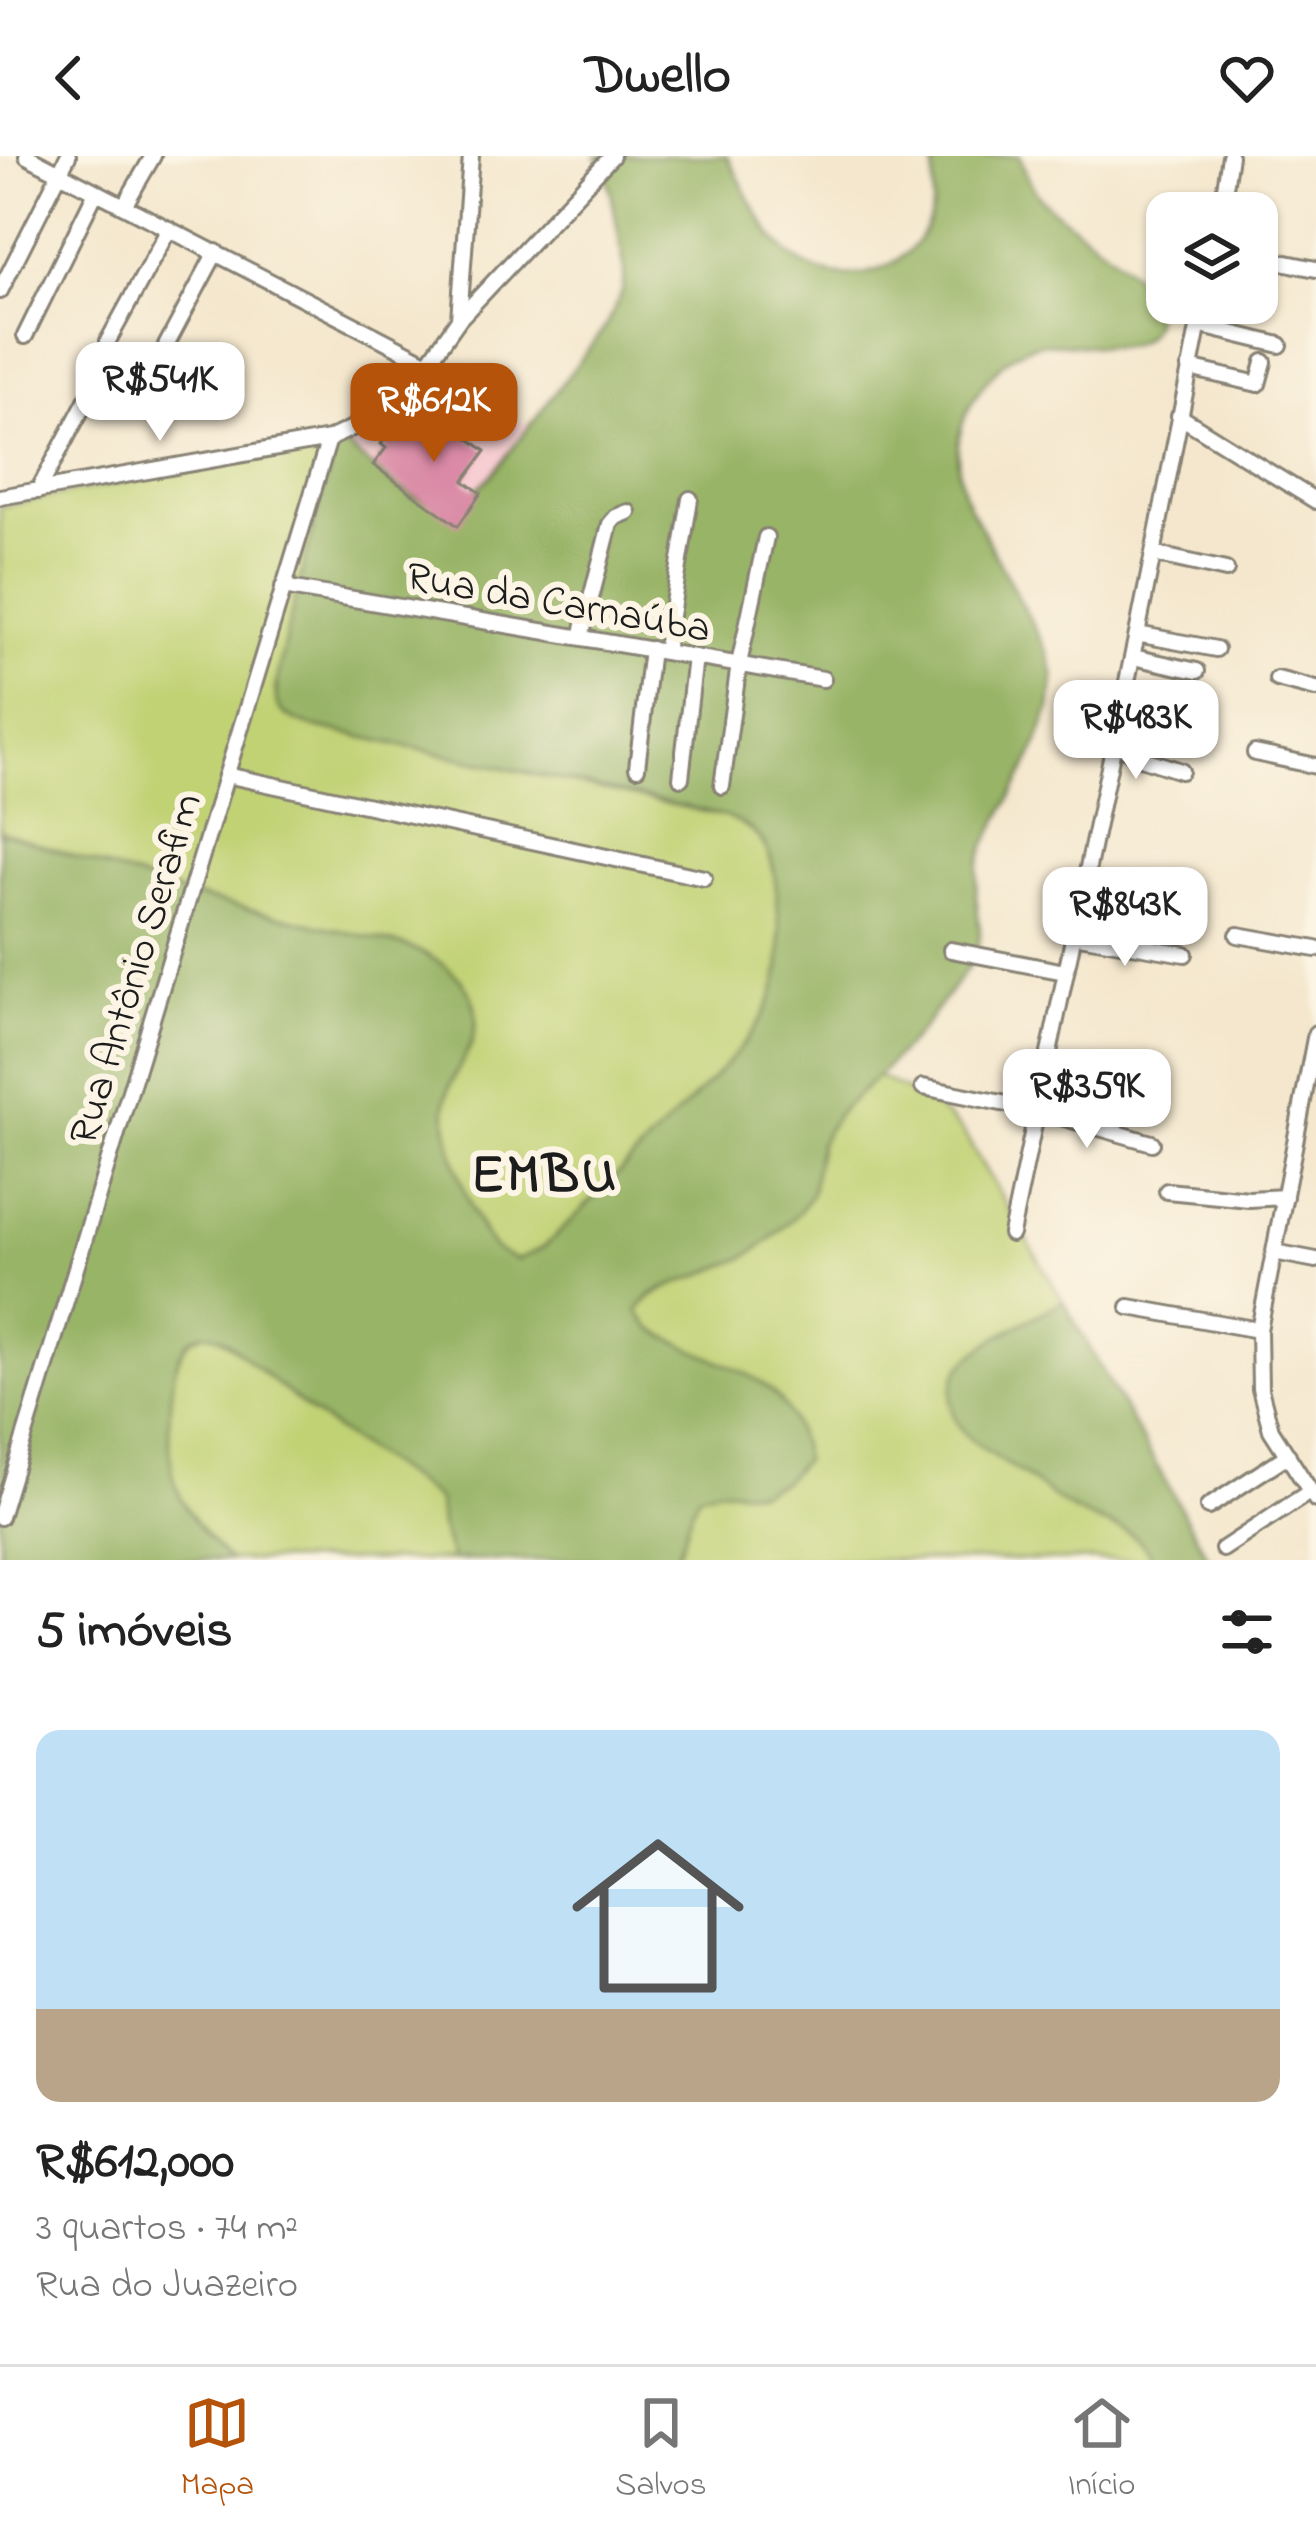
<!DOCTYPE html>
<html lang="pt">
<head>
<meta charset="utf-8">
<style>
	body { margin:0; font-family:"Indie Flower",sans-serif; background:#f2f2f2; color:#222; height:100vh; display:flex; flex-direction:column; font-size:45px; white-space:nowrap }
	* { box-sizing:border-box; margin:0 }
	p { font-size:39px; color:#767676 }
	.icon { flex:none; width:66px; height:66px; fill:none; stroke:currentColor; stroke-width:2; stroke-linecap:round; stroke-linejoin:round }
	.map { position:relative; height:1404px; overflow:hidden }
	.sheet { display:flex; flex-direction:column; background:#fff; flex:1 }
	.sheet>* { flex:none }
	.controls { position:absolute; left:1146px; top:36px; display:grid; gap:24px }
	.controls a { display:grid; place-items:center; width:132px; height:132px; border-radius:24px; background:#fff; box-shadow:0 3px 9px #0004; font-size:60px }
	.price { position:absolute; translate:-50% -102px; padding:0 27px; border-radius:24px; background:#fff; color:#222; font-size:39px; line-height:78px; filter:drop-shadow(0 3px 6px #0008) }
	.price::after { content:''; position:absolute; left:50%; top:72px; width:36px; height:27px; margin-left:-18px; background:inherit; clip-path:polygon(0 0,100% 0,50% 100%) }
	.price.selected { background:#b45309; color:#fff }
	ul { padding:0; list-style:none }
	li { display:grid; align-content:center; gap:24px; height:636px; padding:0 36px }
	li+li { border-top:3px solid #e0e0e0 }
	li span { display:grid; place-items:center; height:372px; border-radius:24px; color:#555 }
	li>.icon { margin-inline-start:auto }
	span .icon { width:216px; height:216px; fill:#fffc; stroke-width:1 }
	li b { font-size:51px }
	h2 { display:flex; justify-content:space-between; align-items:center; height:144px; padding:0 36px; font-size:51px }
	header { display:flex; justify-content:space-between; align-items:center; height:156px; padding:0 36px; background:#fff; font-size:54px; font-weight:700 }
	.tabs { display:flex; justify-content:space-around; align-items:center; height:168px; border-top:3px solid #e0e0e0; background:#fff; font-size:33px; color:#767676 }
	.tabs a { display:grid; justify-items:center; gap:6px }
	.tabs .selected { color:#b45309 }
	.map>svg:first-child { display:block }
</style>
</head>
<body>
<header><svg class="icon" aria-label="back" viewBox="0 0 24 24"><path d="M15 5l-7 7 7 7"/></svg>Dwello<svg class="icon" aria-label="heart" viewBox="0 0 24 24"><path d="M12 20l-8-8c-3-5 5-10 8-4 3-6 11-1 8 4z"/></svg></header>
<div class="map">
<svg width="1316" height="1404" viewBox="0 0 1316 1404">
	<rect width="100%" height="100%" fill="#fcf5e5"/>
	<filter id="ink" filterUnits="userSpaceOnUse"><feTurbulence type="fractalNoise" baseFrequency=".00833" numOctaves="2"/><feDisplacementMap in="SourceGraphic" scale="24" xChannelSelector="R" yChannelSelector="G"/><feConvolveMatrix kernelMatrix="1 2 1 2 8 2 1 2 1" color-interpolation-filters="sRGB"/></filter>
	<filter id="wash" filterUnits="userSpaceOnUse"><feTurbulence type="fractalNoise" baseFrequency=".004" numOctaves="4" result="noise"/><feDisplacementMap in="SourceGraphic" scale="48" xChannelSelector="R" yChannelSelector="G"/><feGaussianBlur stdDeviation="2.7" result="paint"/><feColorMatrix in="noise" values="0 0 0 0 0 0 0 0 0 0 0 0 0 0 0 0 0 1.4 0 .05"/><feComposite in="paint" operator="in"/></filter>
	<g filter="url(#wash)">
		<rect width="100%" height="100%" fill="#f4e7cd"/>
		<!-- built -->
		<path fill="#f7cfd2" d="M425,240l118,32 -85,98 -116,-77 37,-19z"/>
		<!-- green -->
		<path fill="#c1d275" stroke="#6e7748" stroke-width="3" d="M338,283l-63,249c2,22 12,29 32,37l421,92c38,17 46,39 49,80 2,27 6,56 1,83 -12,53 -75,108 -112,146 -33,33 -66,66 -98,98l-24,23 -27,13c-9,-4 -18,-7 -24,-14 -22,-24 -55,-121 -46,-151 4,-18 17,-36 25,-52l-43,-88 -23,-9 -221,-52 -185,-63v-324z
			M878,920c32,16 61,29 85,56l100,169 -79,46 -27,76c21,25 47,39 74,57 18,12 36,25 55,36 30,17 49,8 67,44h-479c13,-24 12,-43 25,-66l20,-5 40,2 23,-9 22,-22c-15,-81 -58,-84 -123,-116 -23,-11 -31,-12 -44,-34 26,-28 65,-33 99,-49 23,-10 42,-28 59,-45 21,-20 17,-43 24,-69 8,-30 37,-50 59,-71z
			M205,1177l11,2 18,13 128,100 48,30 29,24 1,23 12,35h-223c-21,-20 -40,-42 -51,-69 -15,-35 -16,-120 11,-149 3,-4 12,-7 16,-9z"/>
		<!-- forest -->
		<path fill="#98b466" stroke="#5a6841" stroke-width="3" d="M596,0h131c18,32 33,71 60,96 41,38 110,29 138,-22 12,-21 8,-50 9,-74h86c5,15 10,29 20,41 25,32 136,84 111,132 -18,33 -83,9 -113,15 -38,9 -73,58 -79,95 -4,21 1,42 8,63l80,149 7,25 -4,33 -17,47 -48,90 -7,21 -2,28 4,37 -2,12 -9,22 -45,61 -46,49 -41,38 -18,30 -7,49 -12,18 -37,34 -21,14 -89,34 -15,17c13,22 20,23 43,34 67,32 108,34 123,116l-22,22 -23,9 -40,-2 -20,5c-13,23 -12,42 -25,66h-222l-12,-35 -2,-24c-23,-20 -48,-35 -74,-52 -39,-25 -75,-54 -109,-83 -12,-10 -28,-29 -44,-32 -51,-9 -45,124 -35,152 10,29 31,53 53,74h-229v-729l185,63 221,52c45,17 87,49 63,102 -7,17 -20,33 -23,51 -5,31 25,124 47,148 6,6 16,9 24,13l27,-13 24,-23c32,-32 65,-65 97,-98 38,-38 100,-92 112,-145 7,-27 2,-56 0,-83 -4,-59 -18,-73 -75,-88l-395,-85c-12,-5 -24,-9 -30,-21 -9,-23 51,-228 61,-265 25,19 73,67 105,66 19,-1 36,-17 49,-30l115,-150 15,-33 3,-21 -14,-79 -9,-28z
			M1063,1145l147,259h-57c-17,-36 -42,-31 -74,-47 -23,-11 -40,-28 -61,-42 -28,-18 -74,-39 -66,-80 2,-10 3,-17 10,-25 21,-26 71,-47 101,-65z"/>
		<g id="blocks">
			<!-- building -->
			<path fill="#da8aa6" d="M435,258l51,37 -22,30 17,12 -23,33 -85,-61 13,-17 -5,-4 11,-15 11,8 15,-22 10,8z"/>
		</g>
	</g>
	<g filter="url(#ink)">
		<use href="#blocks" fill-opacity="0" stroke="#888274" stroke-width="3"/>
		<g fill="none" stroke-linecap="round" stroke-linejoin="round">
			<!-- minor casing -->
			<g stroke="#888274" stroke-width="20">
				<path id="minor" d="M27,0l401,207
					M124,50l29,-50
					M1221,57l9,-57
					M1257,101l59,12
					M0,135l68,-135
					M459,163l12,-163
					M1198,169l82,20
					M25,180l71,-144
					M108,185l61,-112
					M1189,212l69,16 6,-22
					M150,220l66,-124
					M1179,260l137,85
					M38,335l50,-94
					M0,341l329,-58 36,-17 30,-19 33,-40 31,-44 153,-163
					M1153,398l73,16
					M283,431l540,92
					M1137,478l79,15
					M581,481l29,-113 6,-7 12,-5
					M665,496l25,-153
					M1133,501l64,14
					M1277,523l39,10
					M1114,586l24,15 43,14
					M1255,597l61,13
					M637,612l14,-119
					M226,619l478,103
					M681,622l14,-121
					M722,630l17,-122 27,-127
					M1073,779l112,19
					M1238,779l78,14
					M951,794l114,22
					M1316,877l-57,297 1,59 11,41 45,70
					M923,931l113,23 116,33
					M1167,1035l82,8 36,-2
					M1011,1078l126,-600 66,-331
					M1274,1096l42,8
					M1129,1151l130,23
					M1208,1351l80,-52
					M0,1361l329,-1078
					M1223,1393l88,-58"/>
			</g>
			<!-- minor -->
			<use href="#minor" stroke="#fff" stroke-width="14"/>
		</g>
	</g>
	<g text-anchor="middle" stroke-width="12" stroke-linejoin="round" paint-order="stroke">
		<!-- street labels -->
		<g font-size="42" fill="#1c1c1c" stroke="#fcf5e5">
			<text transform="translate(559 444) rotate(10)" y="15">Rua da Carnaúba</text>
			<text transform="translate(133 812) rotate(-73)" y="15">Rua Antônio Serafim</text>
		</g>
		<!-- district labels -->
		<g font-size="54" font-weight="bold" letter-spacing="3" fill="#1c1c1c" stroke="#fcf5e5">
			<text x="545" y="1035">EMBU</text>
		</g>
	</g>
</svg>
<div class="controls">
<a><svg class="icon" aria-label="layers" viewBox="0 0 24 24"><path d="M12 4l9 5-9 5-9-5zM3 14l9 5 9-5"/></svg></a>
</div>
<b class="price" style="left:160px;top:288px">R$541K</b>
<b class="price selected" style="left:434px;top:309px">R$612K</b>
<b class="price" style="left:1136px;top:626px">R$483K</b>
<b class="price" style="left:1125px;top:813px">R$843K</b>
<b class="price" style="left:1087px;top:995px">R$359K</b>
</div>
<section class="sheet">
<h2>5 imóveis<svg class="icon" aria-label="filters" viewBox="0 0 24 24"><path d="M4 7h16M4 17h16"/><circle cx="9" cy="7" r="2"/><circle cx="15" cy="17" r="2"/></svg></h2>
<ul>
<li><span style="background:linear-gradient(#bfe0f5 75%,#b9a48a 0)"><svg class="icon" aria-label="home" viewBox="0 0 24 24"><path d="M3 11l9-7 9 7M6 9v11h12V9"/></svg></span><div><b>R$612,000</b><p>3 quartos · 74 m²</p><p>Rua do Juazeiro</p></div></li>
</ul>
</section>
<nav class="tabs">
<a class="selected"><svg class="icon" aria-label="map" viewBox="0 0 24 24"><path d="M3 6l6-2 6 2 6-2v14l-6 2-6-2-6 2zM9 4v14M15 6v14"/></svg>Mapa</a>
<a><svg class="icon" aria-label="saved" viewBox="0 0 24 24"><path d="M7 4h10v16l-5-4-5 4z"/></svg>Salvos</a>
<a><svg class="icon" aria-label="home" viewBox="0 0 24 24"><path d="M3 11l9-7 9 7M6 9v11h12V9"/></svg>Início</a>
</nav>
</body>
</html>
